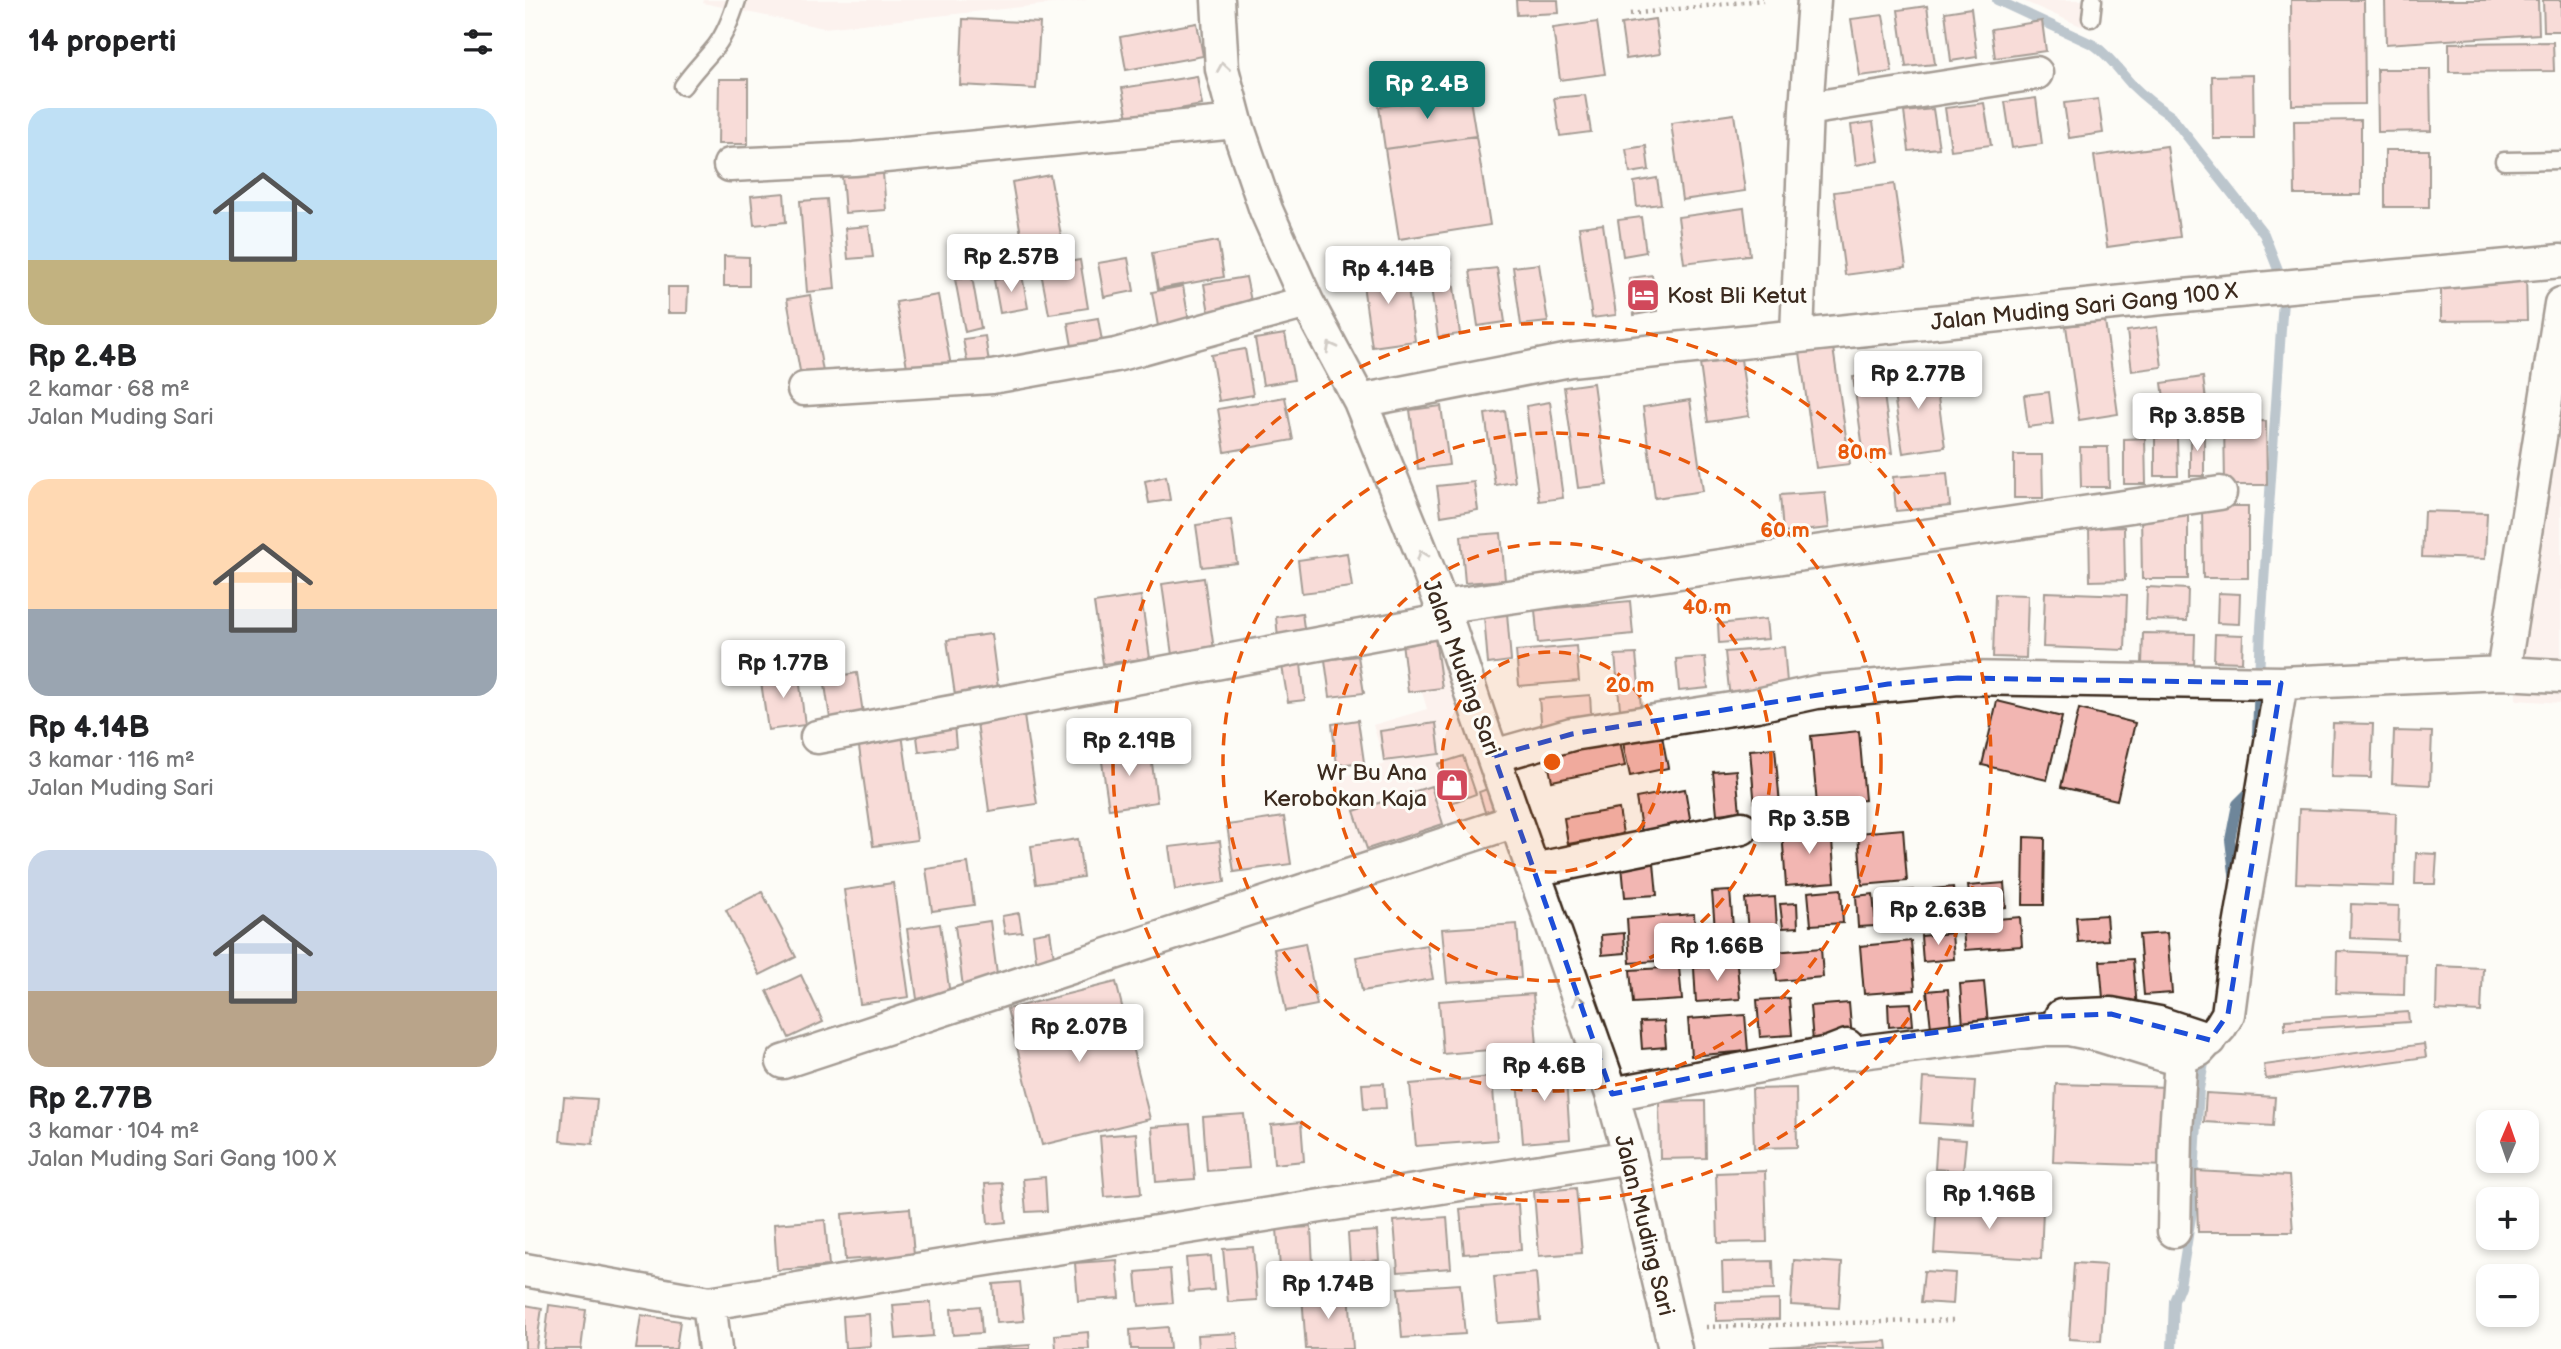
<!DOCTYPE html>
<html lang="id">
<head>
<meta charset="utf-8">
<style>
	body { margin:0; font-family:"Balsamiq Sans",sans-serif; background:#f6f6f6; color:#202124; height:100vh; display:flex; flex-direction:column; font-size:26px; white-space:nowrap }
	* { box-sizing:border-box; margin:0 }
	p { font-size:23px; color:#757577 }
	.icon { flex:none; width:38px; height:38px; fill:none; stroke:currentColor; stroke-width:2; stroke-linecap:round; stroke-linejoin:round }
	.map { position:relative; flex:1; overflow:hidden }
	.side { display:flex; flex-direction:column; background:#fff; width:525px }
	.side>* { flex:none }
	.needle { width:46px; rotate:2deg }
	.tools { position:absolute; left:1951px; top:1110px; display:grid; gap:14px }
	.tools a { display:grid; place-items:center; width:63px; height:63px; border-radius:14px; background:#fff; box-shadow:0 4px 10px #0003; font-size:35px }
	.price { position:absolute; translate:-50% -60px; padding:0 16px; border-radius:7px; background:#fff; color:#222; font-size:23px; line-height:46px; filter:drop-shadow(0 2px 4px #0008) }
	.price::after { content:''; position:absolute; left:50%; top:42px; width:21px; height:16px; margin-left:-10px; background:inherit; clip-path:polygon(0 0,100% 0,50% 100%) }
	.price.active { background:#0f766e; color:#fff }
	ul { padding:0; list-style:none }
	li { display:grid; align-content:center; gap:14px; height:371px; padding:0 28px }
	li span { display:grid; place-items:center; height:217px; border-radius:21px; color:#555 }
	li>.icon { margin-inline-start:auto }
	span .icon { width:126px; height:126px; fill:#fffc; stroke-width:1 }
	li b { font-size:30px }
	h2 { display:flex; justify-content:space-between; align-items:center; height:84px; padding:0 28px; font-size:30px }
	main { display:flex; flex:1; min-height:0 }
	.map>svg:first-child { display:block }
</style>
</head>
<body>
<main>
<section class="side">
<h2>14 properti<svg class="icon" aria-label="filters" viewBox="0 0 24 24"><path d="M4 7h16M4 17h16"/><circle cx="9" cy="7" r="2"/><circle cx="15" cy="17" r="2"/></svg></h2>
<ul>
<li><span style="background:linear-gradient(#bfe0f5 70%,#c2b280 0)"><svg class="icon" aria-label="home" viewBox="0 0 24 24"><path d="M3 11l9-7 9 7M6 9v11h12V9"/></svg></span><div><b>Rp 2.4B</b><p>2 kamar · 68 m²</p><p>Jalan Muding Sari</p></div></li>
<li><span style="background:linear-gradient(#ffd9b3 60%,#9aa5b1 0)"><svg class="icon" aria-label="home" viewBox="0 0 24 24"><path d="M3 11l9-7 9 7M6 9v11h12V9"/></svg></span><div><b>Rp 4.14B</b><p>3 kamar · 116 m²</p><p>Jalan Muding Sari</p></div></li>
<li><span style="background:linear-gradient(#c9d6e8 65%,#b9a48a 0)"><svg class="icon" aria-label="home" viewBox="0 0 24 24"><path d="M3 11l9-7 9 7M6 9v11h12V9"/></svg></span><div><b>Rp 2.77B</b><p>3 kamar · 104 m²</p><p>Jalan Muding Sari Gang 100 X</p></div></li>
</ul>
</section>
<div class="map">
<svg width="2036" height="1349" viewBox="0 0 2036 1349">
	<rect width="100%" height="100%" fill="#fdfcf7"/>
	<filter id="ink" filterUnits="userSpaceOnUse"><feTurbulence type="fractalNoise" baseFrequency=".0143" numOctaves="2"/><feDisplacementMap in="SourceGraphic" scale="14" xChannelSelector="R" yChannelSelector="G"/><feConvolveMatrix kernelMatrix="1 2 1 2 8 2 1 2 1" color-interpolation-filters="sRGB"/></filter>
	<g filter="url(#ink)">
		<!-- built -->
		<path fill="#fae7e2" d="M179,0h384l-264,28 -121,-25z
			M1496,0h65l-3,27z
			M1993,442h43v261l-45,-3 -1,-102z
			M937,612l58,195 -164,48 -23,-75 52,-16 -12,-39 54,-16 -24,-80z"/>
		<g fill="none" stroke-linecap="round" stroke-linejoin="round">
			<!-- stream -->
			<path stroke="#6e869a" stroke-width="10" d="M1472,0l97,45c16,11 25,26 38,40 12,12 25,22 39,31l93,118 20,51 -23,342 -4,108
				M1710,882l-5,-42 7,-36 15,-15v-3
				M1647,1349l2,-48 6,-15 12,-75 7,-122 7,-36"/>
		</g>
		<!-- building -->
		<path fill="#f2b6b2" stroke="#3b2a1e" stroke-width="2" d="M991,0h42l1,13 -42,2z
			M1766,0h73l1,104 -73,1z
			M1860,0h153l1,34 -153,10z
			M2018,0h18v31h-17z
			M1402,6l8,58 -29,3 -8,-57z
			M1446,8l6,49 -26,4 -6,-49z
			M1358,15l9,57 -32,4 -9,-57z
			M438,19l77,4 -4,66 -76,-4z
			M1130,19l5,35 -34,5 -5,-35z
			M1517,21l4,30 -51,7 -4,-29z
			M1072,22l8,52 -45,6 -7,-52z
			M672,23l6,33 -77,14 -6,-33z
			M2028,42l1,29 -105,1v-29z
			M1852,69h53l1,62 -53,1z
			M1728,75l1,64h-41l-1,-63z
			M672,76l5,29 -74,13 -6,-30z
			M194,79h29v65h-30z
			M944,93l7,43 -91,13 -6,-42z
			M1060,95l6,37 -31,4 -6,-38z
			M1511,98l6,46 -30,4 -7,-46z
			M1573,99l5,34 -34,5 -5,-35z
			M1459,103l7,42 -40,5 -6,-42z
			M1408,109l6,39 -30,3 -5,-39z
			M1209,114l11,77 -63,9 -11,-77z
			M1836,120v75h-66l-1,-74z
			M1348,122l6,39 -23,4 -5,-40z
			M951,136l14,89 -91,14 -14,-90z
			M1121,146l3,24 -19,3 -4,-24z
			M1642,146l13,91 -73,10 -13,-91z
			M1860,150h44v57h-44z
			M358,173l3,37 -41,3 -3,-37z
			M525,175l14,77 -39,6 -13,-76z
			M1132,178l4,26 -24,3 -3,-25z
			M1369,184l12,83 -61,8 -11,-83z
			M259,193l2,29 -32,3 -3,-29z
			M302,199l8,90 -28,3 -7,-91z
			M1219,208l6,47 -66,8 -6,-46z
			M1116,217l5,35 -23,4 -5,-36z
			M1078,224l13,91 -24,3 -13,-91z
			M344,226l4,31 -25,2 -3,-31z
			M693,241l6,36 -66,12 -6,-36z
			M199,256l25,1v29h-25z
			M925,256l10,78 -22,3 -11,-78z
			M603,258l6,33 -30,6 -6,-34z
			M555,260l8,48 -39,6 -9,-47z
			M1014,264l9,58 -27,3 -8,-58z
			M880,266l10,75 -43,6 -11,-76z
			M972,268l8,54 -27,4 -8,-55z
			M2001,271l1,49 -86,1v-49z
			M497,275l6,33 -28,5 -6,-33z
			M1127,275l5,36 -23,4 -5,-37z
			M447,277l9,51 -16,4 -10,-53z
			M721,277l6,29 -43,7 -5,-29z
			M658,286l6,35 -31,5 -6,-34z
			M143,287h20l-1,26h-19z
			M285,295l14,83 -22,4 -15,-83z
			M413,295l13,71 -43,7 -12,-71z
			M573,318l5,29 -30,5 -5,-29z
			M1580,321l13,93 -39,6 -13,-94z
			M1632,327l5,40 -30,4 -5,-40z
			M760,334l9,46 -31,5 -8,-46z
			M460,336l5,33 -21,3 -6,-33z
			M1307,341l18,123 -34,4 -17,-123z
			M720,349l8,46 -34,6 -8,-46z
			M1216,359l8,57 -41,6 -8,-58z
			M1409,370l11,77 -42,6 -12,-77z
			M1356,373l11,80 -28,3 -11,-79z
			M1678,377l5,39 -41,5 -5,-38z
			M1068,383l14,102 -29,3 -14,-101z
			M1524,392l4,32 -25,3 -4,-32z
			M760,397l8,43 -68,12 -7,-43z
			M1165,400l13,91 -48,7 -12,-91z
			M1025,402l13,96 -24,3 -13,-95z
			M916,406l8,59 -31,4 -8,-59z
			M980,411l10,71 -20,3 -10,-71z
			M1741,421l1,64h-42l-1,-63z
			M1679,429v47h-14v-46z
			M1620,438l1,46h-22v-45z
			M1630,438h22l1,38h-23z
			M1555,447h28l1,40h-28z
			M1489,455h28l1,43h-29z
			M1422,473l3,33 -54,5 -3,-34z
			M641,476l4,24 -21,3 -4,-22z
			M949,482l4,28 -37,6 -4,-30z
			M1300,492l4,36 -46,5 -3,-38z
			M1677,506h46v72h-45z
			M1663,510v69h-46l-1,-68z
			M1899,511l63,2 -2,46 -63,-2z
			M706,520l6,43 -35,4 -6,-42z
			M1599,527l1,53 -35,1 -1,-53z
			M976,533l4,47 -40,3 -4,-47z
			M822,553l5,34 -50,6 -4,-33z
			M679,578l11,79 -42,5 -11,-78z
			M1622,587l41,2 -1,32 -41,-1z
			M1520,592l82,3 -2,55 -82,-3z
			M1693,593l22,1 -1,30 -22,-1z
			M1470,594l33,1 -2,63 -33,-1z
			M616,596l9,62 -47,6 -9,-61z
			M1105,601l3,33 -95,9 -3,-33z
			M777,613l4,30 -27,4 -3,-30z
			M982,613l4,48 -23,3 -4,-48z
			M1241,619l2,20 -49,4 -1,-19z
			M1618,633l52,1 -1,32 -52,-2z
			M466,634l8,62 -43,6 -9,-62z
			M1690,634l28,1 -1,27 -28,-1z
			M910,638l7,50 -34,4 -6,-50z
			M1051,646l3,35 -60,5 -3,-35z
			M1259,647l4,47 -58,5 -5,-47z
			M1111,654l5,53 -21,2 -5,-54z
			M833,656l6,37 -34,4 -5,-37z
			M1180,657l3,31 -29,3 -3,-32z
			M776,664l4,36 -17,2 -6,-36z
			M273,669l7,56 -37,5 -8,-55z
			M332,673l7,47 -33,5 -7,-47z
			M1065,695l2,33 -50,4 -3,-33z
			M1472,701l65,16 -15,63 -65,-15z
			M498,709l14,95 -48,7 -13,-96z
			M1554,709l56,14 -18,77 -56,-13z
			M833,720l6,42 -27,3 -5,-41z
			M911,723l4,31 -56,7 -4,-30z
			M1808,723l40,1 -2,54 -40,-1z
			M429,724l2,23 -37,5 -3,-23z
			M1135,725l8,43 -38,8 -9,-43z
			M1093,731l7,35 -73,15 -8,-35z
			M1334,731l6,69 -48,5 -6,-69z
			M1869,731l38,1 -2,53 -38,-2z
			M377,734l15,106 -44,6 -15,-106z
			M625,748l7,54 -48,7 -8,-54z
			M1250,748l5,57 -25,2 -5,-57z
			M938,756l13,38 -25,9 -13,-39z
			M1211,770l4,42 -23,2 -4,-42z
			M973,785l7,21 -20,6 -6,-20z
			M906,786l12,38 -76,25 -13,-38z
			M1160,789l6,35 -49,10 -6,-36z
			M1094,809l4,25 -55,10 -4,-26z
			M1774,809l97,4 -2,73 -98,-3z
			M759,817l7,47 -57,8 -7,-47z
			M1306,827l4,55 -49,4 -4,-55z
			M1378,829l4,52 -45,4 -4,-52z
			M1499,837l21,1 -1,67h-21z
			M553,839l5,38 -47,7 -5,-38z
			M695,841l5,41 -50,8 -6,-43z
			M1891,853l21,1 -2,30h-20z
			M443,863l6,42 -42,6 -6,-42z
			M1129,863l3,32 -32,2 -3,-31z
			M368,883l16,114 -49,7 -16,-114z
			M1479,883l2,24 -35,3 -3,-24z
			M1428,887l2,23 -20,2 -2,-23z
			M1316,889l2,34 -32,2 -3,-33z
			M1388,890l2,28 -23,2 -2,-28z
			M1205,891l3,36 -18,2 -3,-37z
			M237,892l34,65 -36,18 -34,-65z
			M1348,894l3,32 -18,1 -2,-31z
			M1250,897l2,31 -29,2 -3,-31z
			M1272,903l1,24 -15,1 -3,-24z
			M1826,904l48,2 -1,34 -48,-2z
			M494,913l3,19 -17,2 -3,-18z
			M1169,914l3,44 -67,5 -3,-44z
			M1581,915l2,25 -30,2 -2,-25z
			M1495,917l2,29 -57,4 -3,-28z
			M465,921l8,61 -35,5 -8,-61z
			M415,924l10,71 -33,4 -10,-70z
			M992,924l4,54 -74,5 -5,-54z
			M525,931l5,33 -18,3 -4,-33z
			M1099,933l1,20 -23,2 -1,-20z
			M1427,933l2,26 -31,3 -2,-26z
			M1642,933l5,60 -28,2 -5,-60z
			M1386,941l4,49 -51,4 -4,-48z
			M780,943l12,62 -31,6 -12,-62z
			M902,945l6,34 -71,12 -6,-34z
			M1296,948l2,29 -46,4 -3,-29z
			M1812,951l68,3 -1,41 -68,-2z
			M1608,959l4,50 -33,2 -4,-50z
			M1212,964l3,35 -44,3 -2,-34z
			M1912,966l46,2 -2,44 -45,-2z
			M1154,967l3,33 -49,3 -3,-33z
			M276,975l22,47 -34,16 -22,-47z
			M591,982l34,137 -108,26 -35,-136z
			M1459,982l4,42 -25,2 -3,-42z
			M1423,989l3,38 -20,1 -4,-37z
			M1008,994l4,52 -94,8 -4,-53z
			M1264,998l3,37 -32,2 -3,-37z
			M1324,1003l3,36 -39,3 -3,-36z
			M1386,1003l2,22 -24,2 -1,-23z
			M1883,1012l1,10 -124,8v-10z
			M1220,1015l3,36 -57,5 -3,-37z
			M1139,1021l2,26 -24,2 -2,-27z
			M1899,1044l2,13 -160,22 -2,-14z
			M1040,1063l5,76 -47,4 -6,-76z
			M967,1077l5,63 -81,6 -6,-62z
			M1398,1078l52,3 -3,45 -52,-3z
			M859,1083l2,25 -22,1 -2,-25z
			M1531,1084l113,3 -3,79 -113,-4z
			M1271,1088l1,59 -43,1 -2,-59z
			M1681,1093l69,4 -2,29 -69,-4z
			M39,1097l33,2 -4,45 -33,-3z
			M1180,1101l1,57 -46,1 -1,-57z
			M719,1114l5,54 -42,3 -4,-54z
			M776,1122l3,39 -30,3 -3,-39z
			M665,1124l5,55 -39,3 -4,-55z
			M611,1133l5,61 -36,3 -5,-61z
			M1412,1138l29,2 -3,31 -28,-2z
			M1240,1171l2,71 -49,1 -2,-70z
			M1671,1171l93,5 4,56h-95z
			M520,1177l2,34 -21,1 -3,-33z
			M478,1183l3,39 -18,2 -3,-40z
			M1051,1188l6,65 -43,3 -5,-64z
			M1412,1203l106,6 -2,50 -107,-6z
			M993,1204l3,46 -57,4 -4,-45z
			M385,1208l4,47 -69,5 -3,-46z
			M922,1217l4,51 -53,4 -4,-51z
			M300,1220l4,46 -52,4 -3,-46z
			M786,1227l2,38 -33,3 -3,-39z
			M852,1231l2,29 -29,3 -2,-30z
			M728,1247l4,53 -29,2 -5,-53z
			M686,1256l3,34 -25,2 -3,-34z
			M592,1260l3,38 -42,3 -3,-38z
			M1269,1260l48,3 -3,45 -48,-3z
			M1248,1261l1,29 -51,1 -1,-29z
			M1549,1263l32,2 -5,76 -32,-2z
			M645,1269l3,34 -34,3 -3,-34z
			M1399,1271l31,2 -2,31 -32,-2z
			M1011,1273l4,47 -42,3 -4,-46z
			M495,1282l4,39 -28,2 -3,-39z
			M935,1284l5,50 -63,4 -4,-50z
			M824,1291l4,58h-47l-4,-54z
			M1254,1300v19l-63,2v-19z
			M406,1302l2,34 -37,3 -3,-34z
			M0,1305l17,3 -6,41h-11z
			M24,1305l37,5 -5,39h-37z
			M455,1306l2,27 -29,2 -2,-26z
			M344,1314l2,32 -26,2 -2,-32z
			M116,1315l39,6 -4,28h-40z
			M643,1327l2,22h-39l-1,-19z
			M563,1332l1,17h-33l-1,-14z
			M712,1333l1,16h-40l-1,-14z
			M1362,1341l1,8 -118,-2z
			M505,1345v4h-57z"/>
		<g fill="none" stroke-linecap="round" stroke-linejoin="round">
			<!-- lane casing -->
			<g stroke="#3b2a1e" stroke-width="21">
				<path id="lane" d="M1566,18l2,-18
					M158,86c10,-15 22,-26 33,-40 10,-13 16,-30 21,-46
					M1979,161l57,-1"/>
			</g>
			<!-- street casing -->
			<g stroke="#3b2a1e" stroke-width="37">
				<path id="street" d="M693,0l4,69 14,53 30,88 41,92 53,99 61,150 26,69 32,97 133,377 18,63 45,192
					M1281,109l230,-36
					M205,165l124,-6 382,-37
					M1272,335l9,-226 8,-109
					M279,389l188,-12 124,-22 191,-53
					M835,401l210,-41 592,-62 399,-37
					M915,607l780,-114
					M1978,673l58,-369
					M292,737l630,-117
					M969,756l78,-22 185,-29 60,-13 141,-14 323,5 222,-10 58,3
					M1008,870l209,-42
					M1536,1016l50,-2 48,9 51,17
					M1304,1053h24l193,-24h23l30,6 68,21 14,1 18,-7 21,-23 8,-13 9,-69 44,-262
					M258,1062l732,-241
					M1087,1094l217,-41 18,-7
					M1649,1231l2,-99 5,-75
					M0,1270l184,33 921,-146
					M184,1303l6,46"/>
			</g>
			<!-- path -->
			<path stroke="#3b2a1e" stroke-width="4.5" stroke-dasharray="2 5" stroke-linecap="butt" d="M1105,14l133,-14
				M1181,1327l247,-7"/>
			<!-- lane -->
			<use href="#lane" stroke="#fdfcf7" stroke-width="16"/>
			<!-- street -->
			<use href="#street" stroke="#fdfcf7" stroke-width="32"/>
		</g>
		<!-- one-way arrows -->
		<defs><path id="oneway-chevron" d="M-2-3.5L2.5 0L-2 3.5" fill="none" stroke-width="1.6" stroke-linecap="round" stroke-linejoin="round" transform="scale(1.75)"/></defs>
		<g stroke="#9c938a">
			<use href="#oneway-chevron" transform="translate(698 67) rotate(-99)"/>
			<use href="#oneway-chevron" transform="translate(806 347) rotate(-118)"/>
			<use href="#oneway-chevron" transform="translate(897 555) rotate(-111)"/>
			<use href="#oneway-chevron" transform="translate(1053 1000) rotate(-110)"/>
		</g>
	</g>
	<!-- marked area -->
	<path d="M0 0H2036V1349H0ZM1433,678l323,5 -53,331 -18,26 -99,-26 -73,3 -186,28 -240,49 -118,-338 78,-22 316,-50z" fill="#fdfcf7" fill-opacity=".55" fill-rule="evenodd"/>
	<path fill="none" stroke="#1d4ed8" stroke-width="5" stroke-dasharray="14 9" stroke-linejoin="round" d="M1433,678l323,5 -53,331 -18,26 -99,-26 -73,3 -186,28 -240,49 -118,-338 78,-22 316,-50z"/>
	<!-- distance rings -->
	<circle cx="1027" cy="762" r="110" fill="#e8590c" fill-opacity=".12"/>
	<g fill="none" stroke="#e8590c" stroke-width="3.5" stroke-dasharray="12 9">
		<circle cx="1027" cy="762" r="110"/>
		<circle cx="1027" cy="762" r="219"/>
		<circle cx="1027" cy="762" r="329"/>
		<circle cx="1027" cy="762" r="439"/>
	</g>
	<!-- icons -->
	<defs>
		<g id="hotel-square" transform="scale(1.75)"><rect x="-9" y="-9" width="18" height="18" rx="4" fill="#d1495b" stroke="#fdfcf7"/><path d="M-6-4.5h1.5V1H6V5H4.5V3h-9V5H-6ZM-4 0a1.8 1.8 0 1 1 3.6 0ZM.5 0V-2.5h3Q6-2.5 6 0Z" fill="#fff"/></g>
		<g id="shop-square" transform="scale(1.75)"><rect x="-9" y="-9" width="18" height="18" rx="4" fill="#d1495b" stroke="#fdfcf7"/><path d="M-5-2.5h2.3a2.7 3.5 0 0 1 5.4 0H5L5.5 6h-11ZM-1.5-2.5h3a1.5 2.3 0 0 0-3 0Z" fill="#fff"/></g>
	</defs>
	<g fill-rule="evenodd">
		<use href="#hotel-square" x="1118" y="295"/>
		<use href="#shop-square" x="927" y="785"/>
	</g>
	<g text-anchor="middle" stroke-width="6" stroke-linejoin="round" paint-order="stroke">
		<!-- poi labels -->
		<g font-size="23" fill="#3b2a1e" stroke="#fdfcf7" text-anchor="start">
			<text x="1142" y="303">Kost Bli Ketut</text>
			<text x="902" y="780" text-anchor="end">Wr Bu Ana<tspan x="902" dy="26">Kerobokan Kaja</tspan></text>
		</g>
		<!-- street labels -->
		<g font-size="23" fill="#3b2a1e" stroke="#fdfcf7">
			<text transform="translate(1559 306) rotate(-6)" y="8">Jalan Muding Sari Gang 100 X</text>
			<text transform="translate(937 667) rotate(70)" y="8">Jalan Muding Sari</text>
			<text transform="translate(1120 1225) rotate(76)" y="8">Jalan Muding Sari</text>
		</g>
	</g>
	<circle cx="1027" cy="762" r="10" fill="#e8590c" stroke="#fdfcf7" stroke-width="3.5"/>
	<g font-size="21" text-anchor="middle" font-weight="bold" fill="#e8590c" stroke="#fdfcf7" stroke-width="6" stroke-linejoin="round" paint-order="stroke">
		<text x="1337" y="459">80 m</text>
		<text x="1260" y="537">60 m</text>
		<text x="1182" y="614">40 m</text>
		<text x="1105" y="692">20 m</text>
	</g>
</svg>
<div class="tools">
<a><svg class="needle" viewBox="-14 -14 28 28"><path d="M0-13l5 13h-10z" fill="#e53935"/><path d="M0 13l5-13h-10z" fill="#757577"/></svg></a>
<a>+</a>
<a>−</a>
</div>
<b class="price active" style="left:902px;top:121px">Rp 2.4B</b>
<b class="price" style="left:486px;top:294px">Rp 2.57B</b>
<b class="price" style="left:863px;top:306px">Rp 4.14B</b>
<b class="price" style="left:1393px;top:411px">Rp 2.77B</b>
<b class="price" style="left:1672px;top:453px">Rp 3.85B</b>
<b class="price" style="left:258px;top:700px">Rp 1.77B</b>
<b class="price" style="left:604px;top:778px">Rp 2.19B</b>
<b class="price" style="left:1284px;top:856px">Rp 3.5B</b>
<b class="price" style="left:1413px;top:947px">Rp 2.63B</b>
<b class="price" style="left:1192px;top:983px">Rp 1.66B</b>
<b class="price" style="left:554px;top:1064px">Rp 2.07B</b>
<b class="price" style="left:1019px;top:1103px">Rp 4.6B</b>
<b class="price" style="left:1464px;top:1231px">Rp 1.96B</b>
<b class="price" style="left:803px;top:1321px">Rp 1.74B</b>
</div>
</main>
</body>
</html>
